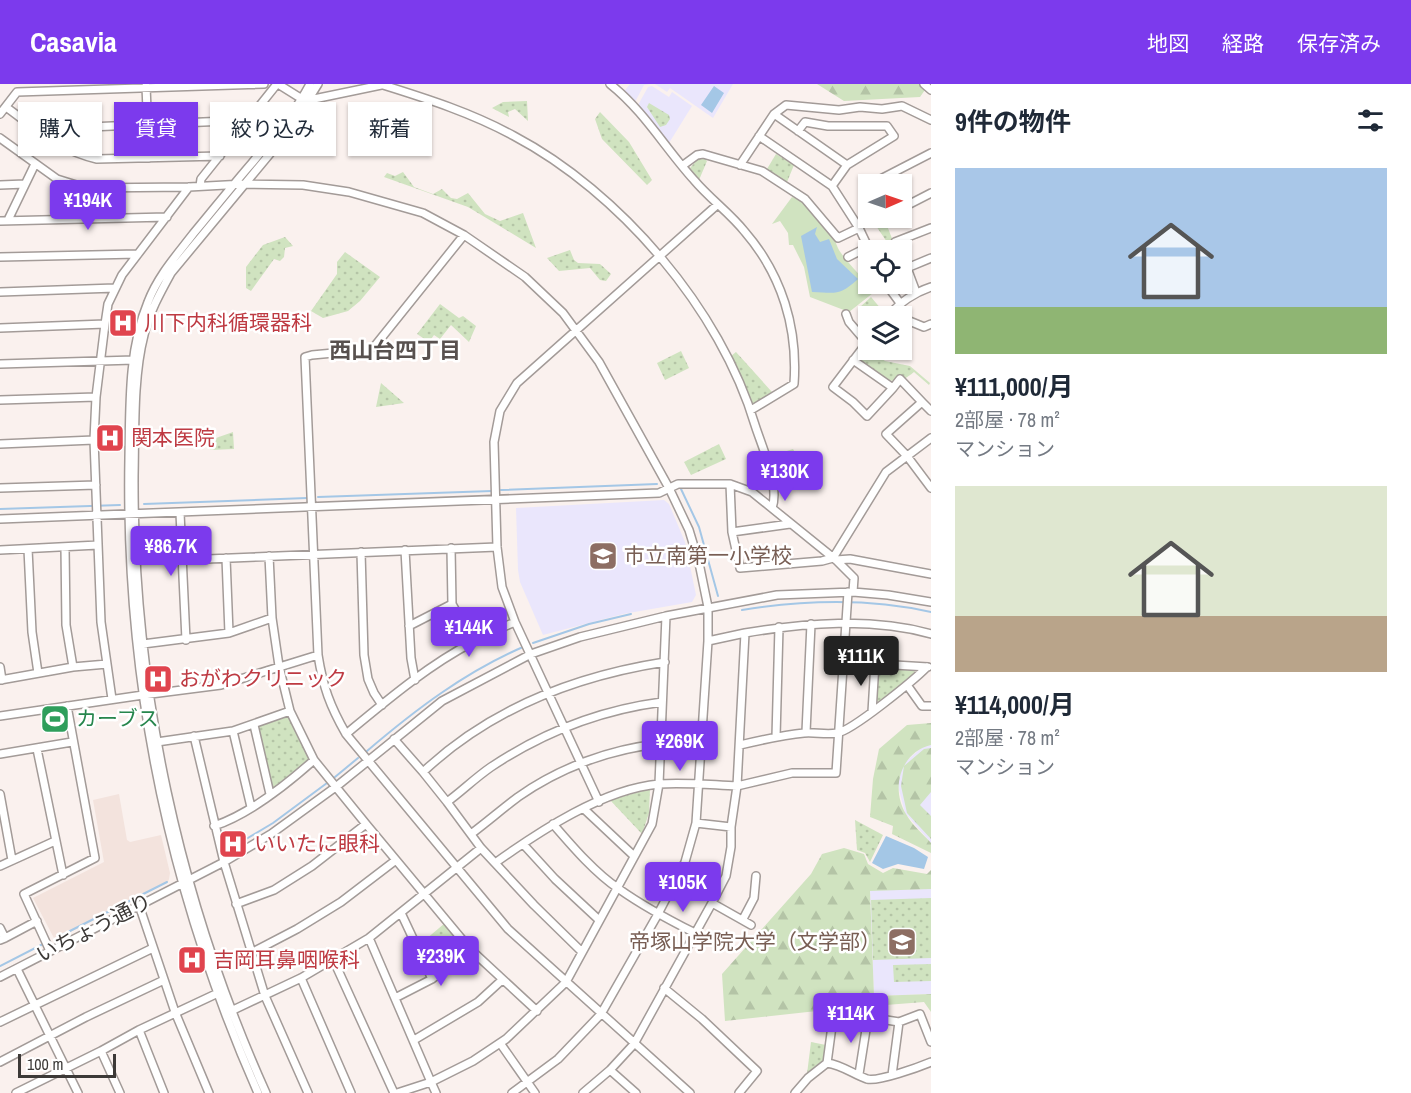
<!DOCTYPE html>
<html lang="ja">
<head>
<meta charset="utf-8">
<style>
	body { margin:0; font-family:"Archivo Narrow","Noto Sans JP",sans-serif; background:#f2f2f3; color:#1f2937; height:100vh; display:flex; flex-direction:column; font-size:22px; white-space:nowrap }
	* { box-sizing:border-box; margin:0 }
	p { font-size:20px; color:#747a83 }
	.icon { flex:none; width:33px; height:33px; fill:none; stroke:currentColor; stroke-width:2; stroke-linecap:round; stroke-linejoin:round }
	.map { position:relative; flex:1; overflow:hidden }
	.side { display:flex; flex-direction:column; background:#fff; width:480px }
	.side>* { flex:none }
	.top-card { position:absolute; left:18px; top:18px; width:570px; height:54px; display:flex; gap:12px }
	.needle { width:39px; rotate:88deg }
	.controls { position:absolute; left:858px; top:90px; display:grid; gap:12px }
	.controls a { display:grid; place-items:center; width:54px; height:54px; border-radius:0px; background:#fff; box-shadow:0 2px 4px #0004; font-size:30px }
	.scale { position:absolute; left:18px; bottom:15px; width:98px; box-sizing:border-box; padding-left:6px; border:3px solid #3c3937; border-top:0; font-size:16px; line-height:21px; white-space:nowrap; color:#3c3937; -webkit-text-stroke:4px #fff; paint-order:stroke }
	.price { position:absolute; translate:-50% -51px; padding:0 14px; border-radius:6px; background:#7c3aed; color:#fff; font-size:20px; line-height:39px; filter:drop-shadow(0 2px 3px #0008) }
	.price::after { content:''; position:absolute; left:50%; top:36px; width:18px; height:14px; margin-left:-9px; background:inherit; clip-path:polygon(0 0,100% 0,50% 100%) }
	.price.on { background:#222; color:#fff }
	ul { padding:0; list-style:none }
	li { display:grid; align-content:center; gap:12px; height:318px; padding:0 24px }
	li span { display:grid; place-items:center; height:186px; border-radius:0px; color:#555 }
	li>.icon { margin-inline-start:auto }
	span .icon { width:108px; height:108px; fill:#fffc; stroke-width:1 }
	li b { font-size:26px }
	h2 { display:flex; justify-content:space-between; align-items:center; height:72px; padding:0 24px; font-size:26px }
	.chip { padding:0 21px; border-radius:0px; background:#fff; box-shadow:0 2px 4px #0004; font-size:21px; line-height:54px }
	.chip.on { background:#7c3aed; color:#fff }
	header { display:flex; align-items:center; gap:36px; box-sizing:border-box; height:84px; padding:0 30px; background:#7c3aed; color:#fff }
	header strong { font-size:28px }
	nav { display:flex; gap:33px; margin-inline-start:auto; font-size:21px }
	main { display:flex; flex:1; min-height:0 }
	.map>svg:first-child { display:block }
</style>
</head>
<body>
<header>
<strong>Casavia</strong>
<nav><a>地図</a><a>経路</a><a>保存済み</a></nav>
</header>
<main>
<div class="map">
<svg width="931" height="1009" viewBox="0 0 931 1009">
	<defs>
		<pattern id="forest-firs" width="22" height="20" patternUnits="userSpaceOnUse" patternTransform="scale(1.5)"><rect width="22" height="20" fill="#d0e3c0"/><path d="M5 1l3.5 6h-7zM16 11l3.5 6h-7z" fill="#b4c4a6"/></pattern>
		<pattern id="park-dots" width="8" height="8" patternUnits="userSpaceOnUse" patternTransform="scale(1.5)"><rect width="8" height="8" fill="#d0e3c0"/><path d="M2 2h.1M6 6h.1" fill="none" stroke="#b4c4a6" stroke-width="1.8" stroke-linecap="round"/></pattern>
	</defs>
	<rect width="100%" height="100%" fill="#faf1ee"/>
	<!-- built -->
	<path fill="#f3e3dd" d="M119,710l8,46 3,2 31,-7 9,38 -1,6 -1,3 -113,58 -22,-42 71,-36 -11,-62z"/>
	<!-- education -->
	<path fill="#eae6fc" d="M630,0h21l-7,1 -9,17 -13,-8z
		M655,0h78l-20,34 -43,-30 -3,4z
		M652,2l17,11 3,-5 20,14 -23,37 -31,-38 10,-18z
		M664,416l5,4 16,38 11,53 -4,7 -69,12 -80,21 -23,-53 -2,-12 -2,-62z
		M931,661v98l-26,-30 -7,-27 4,-21 20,-18z
		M931,805v105l-57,2 -4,-106z"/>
	<!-- grass -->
	<path fill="#d0e3c0" d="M792,113c15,4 31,26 40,39 4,5 5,12 9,17 10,14 23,25 32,40l-24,19 -39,-15 -6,-30 -11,-22h-4l-1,-12 -8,-12 -8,3z"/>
	<!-- forest -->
	<path fill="url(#forest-firs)" d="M817,0h109l1,3 -7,10 -76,4z
		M931,639v22c-30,7 -41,43 -25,69 6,11 17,20 25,29v10l-39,-19 1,-8 -23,-9 3,-38 6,-30 28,-24z
		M931,664v44l-11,13 11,11v23l-24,-26 -6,-27 3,-20 20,-17z
		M844,764l20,6 4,10 15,9 10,-5 34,6 4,-4v19l-61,2 4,105 57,-2v18l-7,-10 -89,7 -110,12 -3,-47 89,-100 11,-20z"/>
	<!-- park -->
	<path fill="url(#park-dots)" d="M527,17l1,20 -13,-12 -7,3 1,5 -17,-9 11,-6z
		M649,19l20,12 1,4 -4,6 -6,2 -13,-20z
		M600,28l29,30 23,38 -5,5 -45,-46 -7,-20z
		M776,70l18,11 -7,17 -20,-13z
		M704,74l3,3 -8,19 -9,-12 8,-9z
		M403,88l11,15 19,7 9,-5 9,9 6,1 11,-6 17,21 15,7 23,-8 13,35 -68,-41 -84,-30 3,-4 8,3z
		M876,134h8l9,23 -4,4 -17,-25z
		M285,153l8,9 -8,2 -1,9 -4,4 -6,-2 -23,32 -5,-3v-21l17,-22z
		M570,166l4,10 4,3 22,1 11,10 -5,7 -6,-1 -10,-12 -31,3 -12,-13z
		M345,168l35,25 -20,24 -12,10 -25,7 -12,-7 26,-37v-12z
		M871,213l16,19h-1l-18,1 -8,-10z
		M440,220l19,14 4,-2 13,10 -7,16 -18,-17 -11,14 -6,-4 -5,7 -12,-8z
		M868,265l17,12 25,5 20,17 -1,2 -15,-13c-22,19 -34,4 -52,-10v-4z
		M681,267l8,17 -24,12 -8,-17z
		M736,268l36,40 -20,13 -21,-49z
		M381,299l23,20 -28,4z
		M233,348l1,17 -24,1 -2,-14 8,2z
		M719,360l7,15 -35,16 -7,-13z
		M793,365l4,7 -22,12 -4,-12z
		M877,583l38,2c0,14 -25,25 -36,33l-4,-2z
		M282,633l8,1 19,42 -39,30 -14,-63z
		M650,705l-1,24 -7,21 -32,-34z
		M855,736l28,15 -13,27 -5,-9 -8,-3z
		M931,814v60l-58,2 -2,-60z
		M445,839l22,26 -32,25 -3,-1 -13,-28z
		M931,880v17l-37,1 -1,-17z
		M811,958l15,3 -3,18 -16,11z"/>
	<!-- water -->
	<path fill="#a4c7e6" d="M714,2l10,7 -12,20 -11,-8z
		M817,143l-2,7 5,8 9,-3 8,20 21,20c-19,17 -21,14 -46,13l-11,-56z
		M886,752l28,12 14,9 -4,12 -26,-5 -15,5 -11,-6z"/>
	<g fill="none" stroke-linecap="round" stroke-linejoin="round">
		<!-- stream -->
		<path stroke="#a4c7e6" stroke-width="2" d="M681,405l18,38 19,69
			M501,406l156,-6
			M318,413l174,-6
			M144,420l163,-6
			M0,425l120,-4
			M742,526c62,-10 127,-12 189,2
			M533,559l56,-19 42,-10
			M367,667c48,-41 98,-79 156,-104
			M335,693l23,-19
			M226,767l47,-28 54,-40
			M60,852l107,-54
			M0,882l43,-22"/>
		<!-- minor casing -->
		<g stroke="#a39b98" stroke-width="10">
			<path id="minor" d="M278,0l24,15
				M610,0c34,27 55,64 84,96 16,19 36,33 51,52 37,43 53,96 49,152l-43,26
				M924,0l7,6
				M383,1c45,14 89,28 131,51 106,56 207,174 241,289 7,22 25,61 17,83
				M146,2l3,72
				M309,16l77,-16
				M6,23c30,22 54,44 91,52l123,-3
				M0,30l17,-22 247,-8
				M774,30l73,51 47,-29 -7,-10h-59l-23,-4 -7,9
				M40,48l4,-3 205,-9
				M759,52l73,50 27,42
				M0,54l57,41 29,9 103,-1 55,-3 59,1 46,7 74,21 41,22 61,42 38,36 36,49 70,126 20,42 10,33 9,44v34l-12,182 -11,39 -27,52 -57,100 -43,45 -46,34
				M740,81l34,-51 12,-9 53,5 21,-3 22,2 20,-3 29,14
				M682,82l15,-11 6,-1 59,17 43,28 33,39 21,-10 9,19 -20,10
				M871,100l60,-31
				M0,101l25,-1
				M200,102l1,-7 76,-95
				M832,102l15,-21
				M902,124l29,-15
				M8,136l27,-56
				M0,137l167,-4
				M464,151l-90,112 -8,3 -54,5 -7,2 13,298c5,32 12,51 28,79l162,195 182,164
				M899,166l-4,-8 36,-14
				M902,171l5,13
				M0,173l138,-3
				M886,200l14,19
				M0,208l115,-4
				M916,208l-9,-24 24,-10
				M846,230l3,8 18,21
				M888,232c13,-14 25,-23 43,-29
				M902,234l22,9 7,-3
				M0,244l105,-4
				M853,276l40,28 -26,28 -14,-14 -20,-15 35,-46
				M0,280l134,-4
				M893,304l7,-9 22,23 -36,32 21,22 24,32
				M0,316l96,-3
				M922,318l9,9
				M0,360l94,-4
				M730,400l2,48 8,36 82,-7 11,-3 53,-86 45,-34
				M0,404l96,-3
				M180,429l6,127
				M0,435l659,-26 19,-9h52l22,8 84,68 18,18 -1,14
				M732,448l58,-8
				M65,463l1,78 7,42
				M451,464l1,56 21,38
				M28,465l4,83 6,41
				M0,466l98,-5
				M405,466l6,108 4,22
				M361,468l3,103 4,24 6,14 8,12
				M226,474l3,75
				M183,476l314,-13
				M836,476l14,-1 81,15
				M272,534l7,48 11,45
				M409,542l43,-22
				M745,549c60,-10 127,-16 186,1
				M143,560l86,-11 43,-15 -3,-62
				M844,578l84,5
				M0,583l2,13
				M0,596l73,-13 34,-3
				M907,601l15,21h9
				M112,615l-11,-77 -7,-182 2,-43 9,-73 3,-20 14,-29 67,-88
				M872,628l3,-49
				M0,632l143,-21 78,-10 97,-30
				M254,641l16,69
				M233,647l18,76
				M806,648l5,-108
				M346,650c40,-33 81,-68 127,-92 14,-8 28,-14 42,-20
				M194,652l30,126 41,134 43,97
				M776,653l3,-110
				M394,655l29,33
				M157,658l76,-11 57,-20 24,49 52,64
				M740,661c21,-5 42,-10 64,-12 11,-1 22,2 33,0 15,-2 77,-53 90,-66
				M37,665l26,126
				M0,670l72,-12
				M0,710l12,66
				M447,718l-24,-30c67,-63 152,-96 242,-110
				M599,718l-84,-180 -13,-35 -5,-40 -3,-105 6,-31 17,-28 200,-178
				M584,725l50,47
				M696,739l35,4
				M553,740c19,22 42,49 66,65 24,17 50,31 76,44
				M214,742c36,-12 72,-41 100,-66
				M471,750c16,-12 31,-25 47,-37 41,-29 92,-48 141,-53
				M523,760l32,35 44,41
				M396,776l74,89 67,62
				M495,779c45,-32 108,-74 164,-79 26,-2 53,1 78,2l8,-153 -37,8
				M0,782l55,-25
				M712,819l39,22
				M236,820l38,-14 38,-24 54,-42 30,36 -55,42 -44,27 -44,23
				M139,821l36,107 34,81
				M401,829l31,66
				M743,835l11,-21 2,-22
				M0,844l5,10 -5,2
				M5,854l32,-17
				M369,854l62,144 42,-21 33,-22 60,-57 86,-158 7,-40 7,-168
				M50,867l-26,-57 71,-36 -28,-152
				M582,868l-48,-47 -53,-57 -34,-46c15,-11 28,-24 44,-35 51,-34 110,-57 171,-65
				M333,875l61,134
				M17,885l61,124
				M0,893l224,-115 47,-28 66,-48 105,-85 89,-47 49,-17 86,-21 111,-21 76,-3 35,3 43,7
				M301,894l50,115
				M664,904l38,31 55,52 -18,22
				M395,914l37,-19 38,-30
				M231,927l70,-33 68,-40 112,-90
				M0,938l153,-74
				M139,946l25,63
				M414,956l64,-38 24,-22
				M500,959l35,50
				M101,967l19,42
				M0,978l86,-45 78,-37
				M827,979c15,2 26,11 40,16 11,3 52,-12 64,-17
				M610,986l26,23
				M859,990l9,-57
				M892,991l7,-53
				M16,1009l85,-42 38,-21 79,-37
				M258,1009c-89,-201 -133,-415 -129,-635 1,-51 -1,-108 19,-156 10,-26 28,-46 45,-68 20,-24 39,-48 59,-71 21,-26 43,-50 58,-79
				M266,1009c-87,-193 -133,-405 -132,-617 1,-44 -1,-99 10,-141 5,-22 16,-42 27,-62l117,-141 30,-48
				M397,1009l34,-11 5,11
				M583,1009l27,-23 24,-26 78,-141 14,-27 5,-29v-20l6,-41 55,-13h44l12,-181
				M795,1009l13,-15 19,-15 5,-37 6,-6 30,-3 31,5 21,-8 11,28"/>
		</g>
		<!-- minor -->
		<use href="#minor" stroke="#fff" stroke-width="7"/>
	</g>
	<!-- icons -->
	<defs>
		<g id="hospital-square" transform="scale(1.5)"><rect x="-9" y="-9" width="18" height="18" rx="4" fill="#e0444e" stroke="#fff"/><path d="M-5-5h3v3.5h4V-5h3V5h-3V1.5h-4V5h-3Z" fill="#fff"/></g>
		<g id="school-square" transform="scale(1.5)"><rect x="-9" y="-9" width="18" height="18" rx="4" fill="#8d6e63" stroke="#fff"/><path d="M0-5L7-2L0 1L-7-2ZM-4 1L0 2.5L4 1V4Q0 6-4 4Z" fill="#fff"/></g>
		<g id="stadium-square" transform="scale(1.5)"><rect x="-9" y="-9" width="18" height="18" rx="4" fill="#2e9e5b" stroke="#fff"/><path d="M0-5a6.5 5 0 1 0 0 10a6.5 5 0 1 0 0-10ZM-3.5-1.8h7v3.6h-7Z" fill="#fff"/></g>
		<g id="university-square" transform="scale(1.5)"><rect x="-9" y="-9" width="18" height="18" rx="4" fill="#8d6e63" stroke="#fff"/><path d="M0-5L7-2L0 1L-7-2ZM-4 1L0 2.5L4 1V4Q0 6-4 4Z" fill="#fff"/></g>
	</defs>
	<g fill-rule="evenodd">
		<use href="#hospital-square" x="123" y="239"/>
		<use href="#hospital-square" x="110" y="354"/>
		<use href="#school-square" x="603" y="472"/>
		<use href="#hospital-square" x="158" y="595"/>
		<use href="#stadium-square" x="55" y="635"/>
		<use href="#hospital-square" x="233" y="760"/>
		<use href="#university-square" x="902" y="858"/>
		<use href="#hospital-square" x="192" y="876"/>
	</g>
	<g text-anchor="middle" stroke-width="5" stroke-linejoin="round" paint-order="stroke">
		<!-- health labels -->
		<g font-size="21" fill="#be3a42" stroke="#fff" text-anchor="start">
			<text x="144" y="246">川下内科循環器科</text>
			<text x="131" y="361">関本医院</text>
			<text x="179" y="602">おがわクリニック</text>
			<text x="254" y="767">いいたに眼科</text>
			<text x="213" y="883">吉岡耳鼻咽喉科</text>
		</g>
		<!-- education labels -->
		<g font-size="21" fill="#785e54" stroke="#fff" text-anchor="start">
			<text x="624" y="479">市立南第一小学校</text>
			<text x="881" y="865" text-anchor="end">帝塚山学院大学（文学部）</text>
		</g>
		<!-- leisure labels -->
		<g font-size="21" fill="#27864d" stroke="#fff" text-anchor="start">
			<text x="76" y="642">カーブス</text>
		</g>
		<!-- street labels -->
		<g font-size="21" fill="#3c3937" stroke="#fff">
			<text transform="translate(94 844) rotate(-27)" y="7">いちょう通り</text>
		</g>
		<!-- neighbourhood labels -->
		<g font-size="22" font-weight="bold" fill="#58514f" stroke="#fff">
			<text x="395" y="274">西山台四丁目</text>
		</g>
	</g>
</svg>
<div class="controls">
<a><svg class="needle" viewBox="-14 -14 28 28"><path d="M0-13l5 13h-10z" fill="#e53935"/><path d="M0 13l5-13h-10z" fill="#747a83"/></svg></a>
<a><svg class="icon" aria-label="locate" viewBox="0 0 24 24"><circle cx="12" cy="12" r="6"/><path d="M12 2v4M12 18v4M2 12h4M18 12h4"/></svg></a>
<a><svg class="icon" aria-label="layers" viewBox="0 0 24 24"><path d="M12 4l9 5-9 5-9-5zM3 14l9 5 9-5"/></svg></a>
</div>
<div class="scale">100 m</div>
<b class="price" style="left:88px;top:147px">¥194K</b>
<b class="price" style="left:785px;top:418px">¥130K</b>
<b class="price" style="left:171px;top:493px">¥86.7K</b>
<b class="price" style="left:469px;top:574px">¥144K</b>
<b class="price on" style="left:861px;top:603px">¥111K</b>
<b class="price" style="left:680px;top:688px">¥269K</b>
<b class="price" style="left:683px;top:829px">¥105K</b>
<b class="price" style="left:441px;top:903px">¥239K</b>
<b class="price" style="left:851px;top:960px">¥114K</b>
<div class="top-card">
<a class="chip">購入</a>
<a class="chip on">賃貸</a>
<a class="chip">絞り込み</a>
<a class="chip">新着</a>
</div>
</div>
<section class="side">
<h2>9件の物件<svg class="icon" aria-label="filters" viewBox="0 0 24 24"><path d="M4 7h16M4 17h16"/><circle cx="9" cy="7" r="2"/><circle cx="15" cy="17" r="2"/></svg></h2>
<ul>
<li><span style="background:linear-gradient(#a9c7e8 75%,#8fb573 0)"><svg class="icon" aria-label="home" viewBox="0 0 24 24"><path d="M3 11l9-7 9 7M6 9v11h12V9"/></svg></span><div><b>¥111,000/月</b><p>2部屋 · 78 m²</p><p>マンション</p></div></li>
<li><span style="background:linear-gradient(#dfe7d0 70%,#b9a48a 0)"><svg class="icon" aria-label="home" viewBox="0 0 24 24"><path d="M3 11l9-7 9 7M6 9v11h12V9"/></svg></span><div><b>¥114,000/月</b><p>2部屋 · 78 m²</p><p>マンション</p></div></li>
</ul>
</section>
</main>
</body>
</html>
